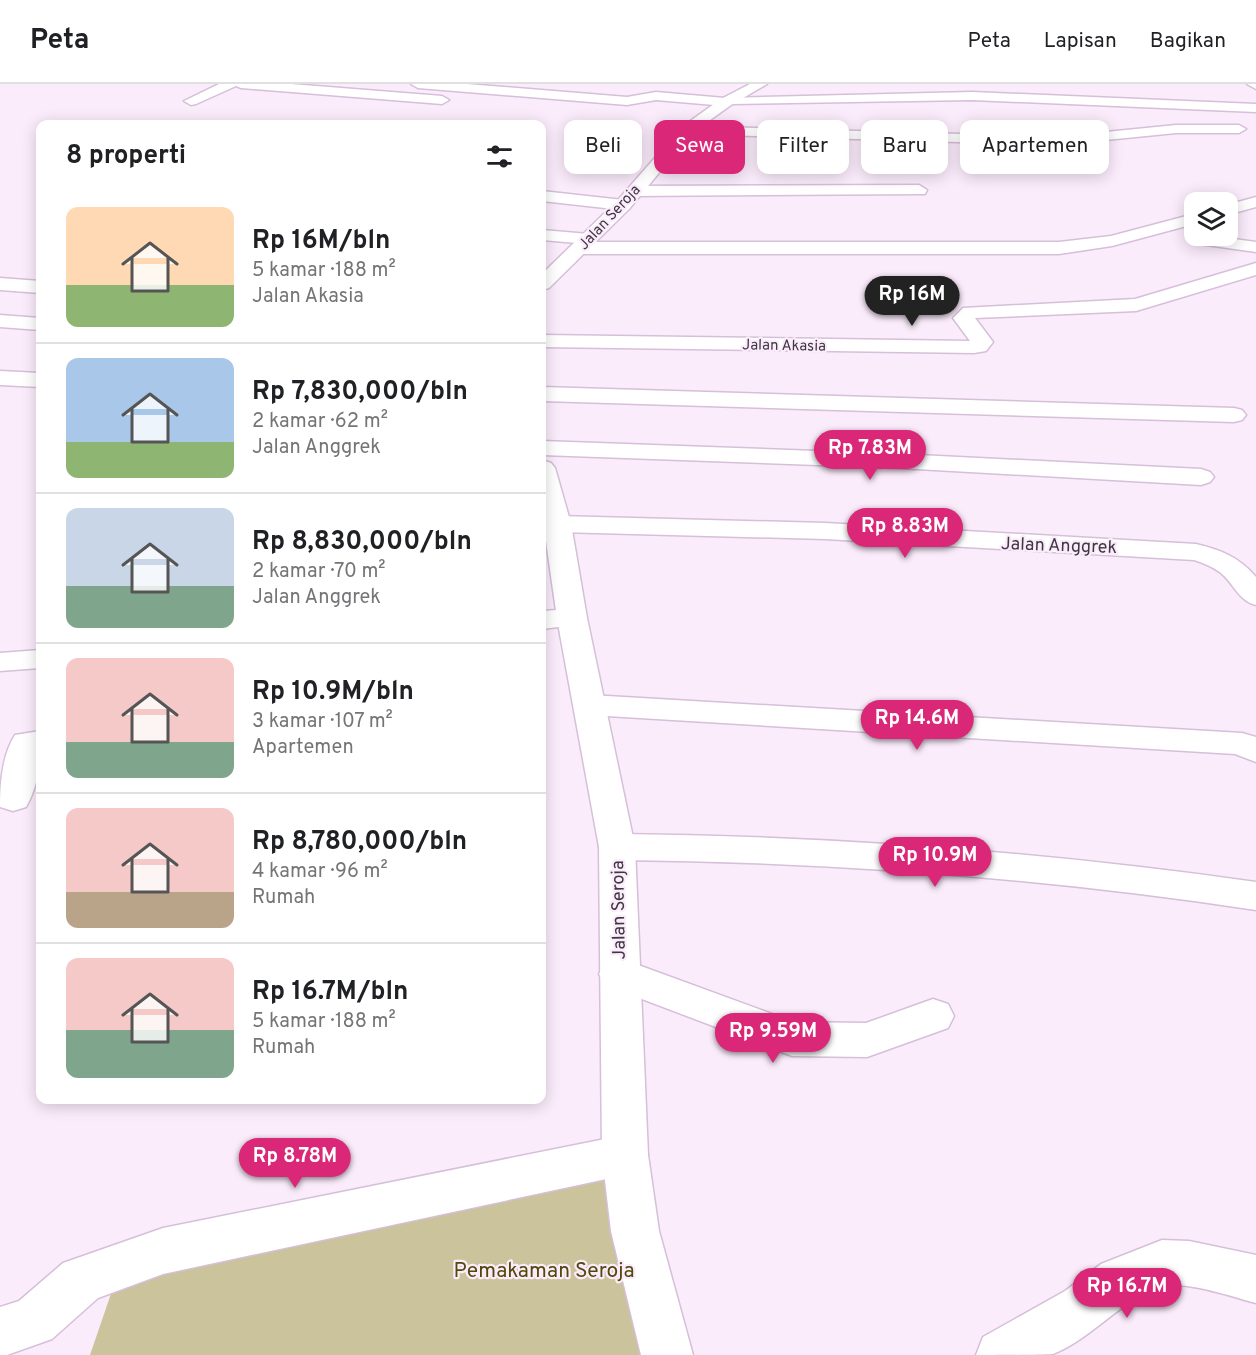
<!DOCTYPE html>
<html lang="id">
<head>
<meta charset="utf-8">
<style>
	body { margin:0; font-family:Overpass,sans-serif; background:#f6f6f6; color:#202124; height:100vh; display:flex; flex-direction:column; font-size:22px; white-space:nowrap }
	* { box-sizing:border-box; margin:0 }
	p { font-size:20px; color:#757577 }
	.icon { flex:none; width:33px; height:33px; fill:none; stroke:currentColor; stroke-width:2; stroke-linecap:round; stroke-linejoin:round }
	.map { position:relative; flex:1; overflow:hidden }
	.sheet { position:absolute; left:36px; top:36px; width:510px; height:984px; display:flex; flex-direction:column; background:#fff; border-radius:12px; box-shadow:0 3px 15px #0003 }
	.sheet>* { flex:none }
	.hud { position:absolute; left:564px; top:36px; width:570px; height:54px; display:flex; gap:12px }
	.controls { position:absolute; left:1184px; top:108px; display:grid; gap:12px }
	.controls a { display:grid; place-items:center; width:54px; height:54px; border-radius:12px; background:#fff; box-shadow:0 3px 15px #0003; font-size:30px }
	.price { position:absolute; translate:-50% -51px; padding:0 14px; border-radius:21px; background:#db2777; color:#fff; font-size:20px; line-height:39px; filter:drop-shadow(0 2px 3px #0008) }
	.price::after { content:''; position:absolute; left:50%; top:36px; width:18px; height:14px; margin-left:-9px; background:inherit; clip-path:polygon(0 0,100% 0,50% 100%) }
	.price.active { background:#222; color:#fff }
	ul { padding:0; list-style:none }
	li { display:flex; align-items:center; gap:18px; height:150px; padding:0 30px }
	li+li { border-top:2px solid #e0e0e0 }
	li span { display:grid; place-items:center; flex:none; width:168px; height:120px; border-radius:12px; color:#555 }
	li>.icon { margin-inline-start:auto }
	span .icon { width:72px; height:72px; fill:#fffc; stroke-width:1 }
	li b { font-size:26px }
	h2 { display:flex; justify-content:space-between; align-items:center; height:72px; padding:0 30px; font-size:26px }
	.pill { padding:0 21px; border-radius:12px; background:#fff; box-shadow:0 3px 15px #0003; font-size:21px; line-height:54px }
	.pill.active { background:#db2777; color:#fff }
	header { display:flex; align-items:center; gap:36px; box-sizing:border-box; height:84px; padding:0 30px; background:#fff; border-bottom:2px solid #e0e0e0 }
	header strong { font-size:28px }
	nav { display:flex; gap:33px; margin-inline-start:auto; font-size:21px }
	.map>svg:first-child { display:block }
</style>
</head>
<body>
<header>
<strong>Peta</strong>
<nav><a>Peta</a><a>Lapisan</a><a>Bagikan</a></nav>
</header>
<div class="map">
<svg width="1256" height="1271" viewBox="0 0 1256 1271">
	<rect width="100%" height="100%" fill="#fbecfc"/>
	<!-- green -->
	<path fill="#cac39c" d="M615,1086l41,185h-566l25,-73z"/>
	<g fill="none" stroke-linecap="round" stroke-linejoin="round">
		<!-- minor casing -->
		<g stroke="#d6bfd9" stroke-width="3">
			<path id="minor" d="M219,0h72l151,12 7,4 -7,4 -201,-16 -5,-2 -40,18 -5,1 -7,-4z
				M411,0h56l160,13 29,-5 69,6 247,-6 284,12v8l-284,-12 -241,4 -5,2 -70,-6 -29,5 -209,-17z
				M1176,41h63l7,4 -7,4h-63l-80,8 -83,2 28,17 2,3 -2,3 -6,2 -43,-25 -305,-9 -7,-4 7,-4 309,9 100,-2z
				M919,101l8,5 -2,4 -291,2 -8,-5 8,-5z
				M542,107l81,9 6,1 3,4 -3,4 -6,1 -81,-9z
				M1256,113v10l-29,8v-10z
				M1194,130v10l-82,22 -53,8h-479l-6,-2 -3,-4 6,-5 -35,-3v-10l47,4 6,1 3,4 -2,3h463l52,-6z
				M1199,152h13l44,6v10l-57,-8 -3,-4z
				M1256,179v12l-120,36 -161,7 18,24 -7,9 -12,2 -432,-6v-12l428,6 -17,-23 10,-10 172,-9z
				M0,194l40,3v12l-40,-3z
				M0,231l40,3v12l-40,-3z
				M0,287l40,2v14l-40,-2z
				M542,303l692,21 8,2 4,5 -4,5 -8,2 -692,-21z
				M542,357l357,13 302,15 9,3 4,5 -4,5 -9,3 -302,-17 -357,-13z
				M558,432l267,7 371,21c25,6 43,13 60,33v28c-17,-4 -22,-21 -35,-32 -8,-6 -17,-10 -27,-13l-369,-21 -267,-7 -10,-2 -3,-6 3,-6z
				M572,525l11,3 4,6 -4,6 -41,5v-18z
				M40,566v18l-40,3v-18z
				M590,611l652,38 14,4v25l-21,-8 -645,-39 -12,-3 -4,-7 4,-7z
				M40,647c3,24 -2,56 -14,76l-13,4 -13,-4c0,-23 2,-52 15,-72z
				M617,750c214,2 427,18 639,48v28c-212,-32 -424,-48 -639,-50l-13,-4 -5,-9 5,-9z
				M619,874l175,64 72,1 67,-24 15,5 6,12 -6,12 -81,29 -75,-1 -187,-71 -6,-11 6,-11z
				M625,1051l16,6 7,14 -7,14 -16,6 -462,99 -65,24 -46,41 -45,16h-7v-48l19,-6 44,-38 100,-35z
				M1162,1156l27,1 67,14v48c-24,-6 -71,-23 -94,-16 -41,12 -69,51 -109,67 -12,1 -61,1 -77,1l7,-18 82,-46 36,-27z"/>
		</g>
		<!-- tertiary casing -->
		<g stroke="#d6bfd9" stroke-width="3">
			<path id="tertiary" d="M750,0h17l-36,21 -39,28 -63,76 -80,79 -7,2v-16l75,-73 65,-74 39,-28z
				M542,376l9,3 4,5 16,56 16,94 48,229 13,308 11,76 34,124h-52l-30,-124 -9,-76 -3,-308 -42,-229 -15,-105z"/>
		</g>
		<!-- primary casing -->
		<g stroke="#d6bfd9" stroke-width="3">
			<path id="primary" d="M1247,0h9v5z"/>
		</g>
		<!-- minor -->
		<use href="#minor" fill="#fff" fill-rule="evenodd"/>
		<!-- tertiary -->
		<use href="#tertiary" fill="#fff" fill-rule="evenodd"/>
		<!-- primary -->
		<use href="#primary" fill="#fff" fill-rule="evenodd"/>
	</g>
	<g text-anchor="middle" stroke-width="4.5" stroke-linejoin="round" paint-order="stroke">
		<!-- far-street labels -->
		<g font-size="15" fill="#403741" stroke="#fbecfc">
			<text transform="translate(609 133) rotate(-47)" y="5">Jalan Seroja</text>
			<text transform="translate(784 261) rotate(1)" y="5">Jalan Akasia</text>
		</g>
		<!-- street labels -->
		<g font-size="18" fill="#403741" stroke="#fbecfc">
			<text transform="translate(1059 461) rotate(2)" y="6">Jalan Anggrek</text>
			<text transform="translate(618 826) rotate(-91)" y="6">Jalan Seroja</text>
		</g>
		<!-- near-park labels -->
		<g font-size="21" fill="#524808" stroke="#fbecfc">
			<text x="544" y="1193">Pemakaman Seroja</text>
		</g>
	</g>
</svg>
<div class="controls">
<a><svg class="icon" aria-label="layers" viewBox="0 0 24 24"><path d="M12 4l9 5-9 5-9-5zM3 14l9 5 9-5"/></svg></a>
</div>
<b class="price active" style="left:912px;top:243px">Rp 16M</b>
<b class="price" style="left:870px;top:397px">Rp 7.83M</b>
<b class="price" style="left:905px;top:475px">Rp 8.83M</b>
<b class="price" style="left:917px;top:667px">Rp 14.6M</b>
<b class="price" style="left:935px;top:804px">Rp 10.9M</b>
<b class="price" style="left:773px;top:980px">Rp 9.59M</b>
<b class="price" style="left:295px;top:1105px">Rp 8.78M</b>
<b class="price" style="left:1127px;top:1235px">Rp 16.7M</b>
<div class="hud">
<a class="pill">Beli</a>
<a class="pill active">Sewa</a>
<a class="pill">Filter</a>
<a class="pill">Baru</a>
<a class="pill">Apartemen</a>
</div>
<section class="sheet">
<h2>8 properti<svg class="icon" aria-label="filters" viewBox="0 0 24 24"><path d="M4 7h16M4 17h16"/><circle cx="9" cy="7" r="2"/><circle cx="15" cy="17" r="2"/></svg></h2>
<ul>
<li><span style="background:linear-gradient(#ffd9b3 65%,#8fb573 0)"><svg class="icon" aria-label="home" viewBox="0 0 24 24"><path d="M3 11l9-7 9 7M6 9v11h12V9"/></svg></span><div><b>Rp 16M/bln</b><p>5 kamar · 188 m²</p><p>Jalan Akasia</p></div></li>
<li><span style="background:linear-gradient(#a9c7e8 70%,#8fb573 0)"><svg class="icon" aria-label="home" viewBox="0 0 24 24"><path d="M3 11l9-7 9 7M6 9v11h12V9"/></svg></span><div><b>Rp 7,830,000/bln</b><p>2 kamar · 62 m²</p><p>Jalan Anggrek</p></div></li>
<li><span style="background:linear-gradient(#c9d6e8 65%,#7fa58c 0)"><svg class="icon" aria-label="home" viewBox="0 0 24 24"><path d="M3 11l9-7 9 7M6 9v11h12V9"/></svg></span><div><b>Rp 8,830,000/bln</b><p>2 kamar · 70 m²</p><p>Jalan Anggrek</p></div></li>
<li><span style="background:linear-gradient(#f6c9c9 70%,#7fa58c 0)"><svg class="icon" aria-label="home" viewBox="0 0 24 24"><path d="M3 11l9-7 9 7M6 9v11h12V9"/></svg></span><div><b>Rp 10.9M/bln</b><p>3 kamar · 107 m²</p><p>Apartemen</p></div></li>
<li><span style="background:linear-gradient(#f6c9c9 70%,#b9a48a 0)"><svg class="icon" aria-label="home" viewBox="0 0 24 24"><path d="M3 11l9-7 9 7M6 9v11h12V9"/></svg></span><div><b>Rp 8,780,000/bln</b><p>4 kamar · 96 m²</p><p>Rumah</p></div></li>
<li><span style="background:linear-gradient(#f6c9c9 60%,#7fa58c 0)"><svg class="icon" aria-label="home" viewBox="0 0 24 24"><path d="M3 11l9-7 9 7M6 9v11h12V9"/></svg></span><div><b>Rp 16.7M/bln</b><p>5 kamar · 188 m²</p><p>Rumah</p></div></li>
</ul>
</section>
</div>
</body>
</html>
